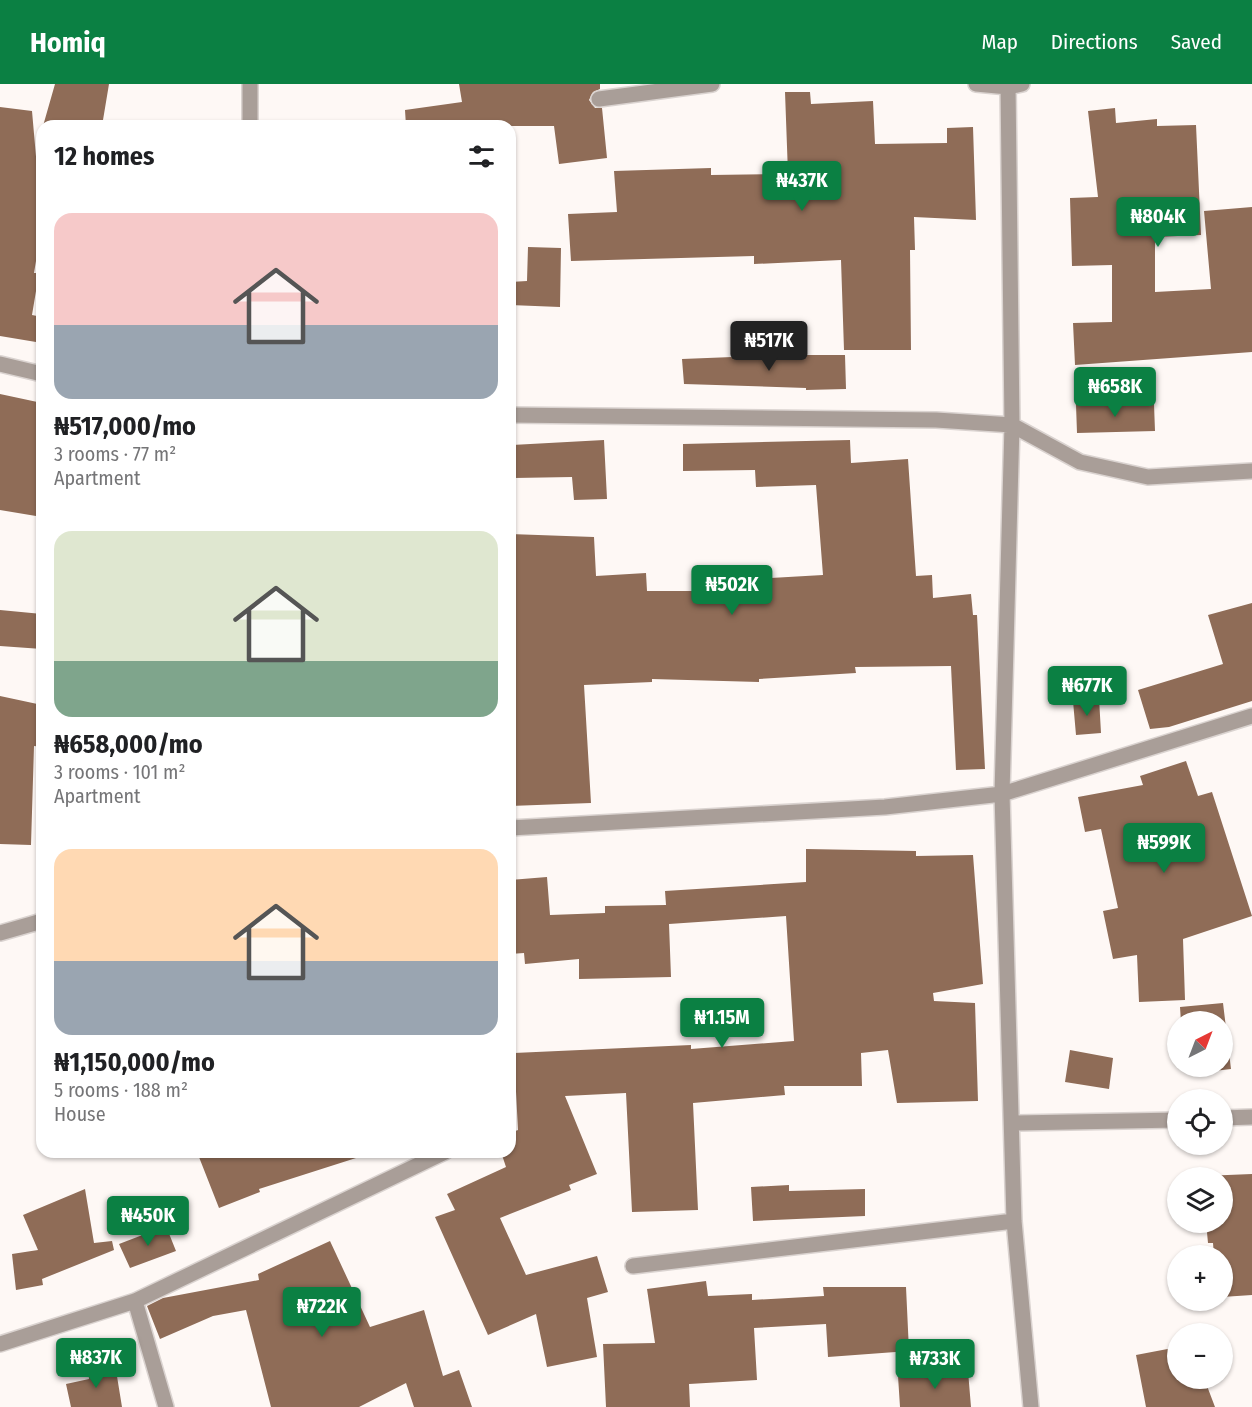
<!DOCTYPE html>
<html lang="en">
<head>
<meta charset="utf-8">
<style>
	body { margin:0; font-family:"Fira Sans Condensed",sans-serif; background:#f6f6f6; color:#202124; height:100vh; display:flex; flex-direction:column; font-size:22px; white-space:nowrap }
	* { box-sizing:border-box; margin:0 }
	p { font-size:20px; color:#757577 }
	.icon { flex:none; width:33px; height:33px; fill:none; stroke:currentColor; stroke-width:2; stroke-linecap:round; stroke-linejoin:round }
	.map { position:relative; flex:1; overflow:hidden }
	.side { position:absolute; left:36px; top:36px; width:480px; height:1038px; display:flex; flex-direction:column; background:#fff; border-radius:18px; box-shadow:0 2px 4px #0004 }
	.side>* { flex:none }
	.needle { width:39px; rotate:42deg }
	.fabs { position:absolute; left:1167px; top:927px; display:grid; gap:12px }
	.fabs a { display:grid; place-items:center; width:66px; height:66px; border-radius:50%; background:#fff; box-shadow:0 2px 4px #0004; font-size:30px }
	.price { position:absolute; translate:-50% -51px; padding:0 14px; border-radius:6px; background:#0b8043; color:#fff; font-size:20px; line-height:39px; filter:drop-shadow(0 2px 3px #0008) }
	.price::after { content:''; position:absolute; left:50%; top:36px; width:18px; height:14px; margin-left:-9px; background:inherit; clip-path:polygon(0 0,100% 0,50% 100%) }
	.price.active { background:#222; color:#fff }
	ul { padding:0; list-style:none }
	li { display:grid; align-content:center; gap:12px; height:318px; padding:0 18px }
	li span { display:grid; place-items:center; height:186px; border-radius:18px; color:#555 }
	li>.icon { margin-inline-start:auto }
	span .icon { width:108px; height:108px; fill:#fffc; stroke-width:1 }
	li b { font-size:26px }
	h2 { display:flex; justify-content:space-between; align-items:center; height:72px; padding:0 18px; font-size:26px }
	header { display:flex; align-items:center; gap:36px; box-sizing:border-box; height:84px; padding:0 30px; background:#0b8043; color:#fff }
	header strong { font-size:28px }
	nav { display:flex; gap:33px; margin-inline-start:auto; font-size:21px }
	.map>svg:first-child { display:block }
</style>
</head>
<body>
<header>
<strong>Homiq</strong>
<nav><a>Map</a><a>Directions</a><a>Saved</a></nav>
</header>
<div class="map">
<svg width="1252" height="1323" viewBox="0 0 1252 1323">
	<rect width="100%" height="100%" fill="#fef8f5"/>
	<!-- building -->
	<path fill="#8f6c57" d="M55,0h54l-7,42h-59z
		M459,0h141v5l-7,3 -4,8 6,8h7l5,50 -48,6 -5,-38h-148l-1,-16 57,-8z
		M785,8h25l1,12 62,-3 2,43 72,-1v-15l26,-1 3,93 -62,-3 1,33h-5l1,100h-67l-3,-90 -87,4v-8l-183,5 -3,-47 49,-2 -3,-41 97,-3v7l77,-1z
		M0,23l32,4 10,114 -8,48h5l-7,42 10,2v26l-42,-7z
		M1115,24l1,15 41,-4v7l39,-1 5,110 -46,2v55l56,-3 -7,-78 48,-4v145l-177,13 -2,-42 39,-1v-57l-40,1 -2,-68 28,-1 -10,-86z
		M528,163l33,1 -1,59 -50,-2v-23l17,-1z
		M782,271h63l1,34 -40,1v-2l-122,-4 -2,-25z
		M0,310l42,9v114l-42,-7z
		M1154,320l1,27 -78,2 -1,-28z
		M604,356l3,59 -33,1 -2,-23 -58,1 -2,-33z
		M850,356l1,23 57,-4 8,117 16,-1 1,23 38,-4 2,21h4l8,154 -29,1 -5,-104 -96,1 1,6 -97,6v3l-107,-3v3l-68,3 7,118 -81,3v-272l84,3 2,39 50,-3 1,18h71l-1,-10 106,-6 -7,-90 -60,2 -1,-17 -72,1v-27z
		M1252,519v98l-83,26 -19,2 -12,-39 85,-26 -15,-49z
		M0,526l42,4v35l-42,-3z
		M0,612l42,9v42l-8,-1 -3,99 -31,-1z
		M1099,614l2,35 -25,2 -3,-34z
		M1186,677l12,35 14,-4 40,124 -69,23 2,61 -46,2 -2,-47 -24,4 -10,-48 15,-3 -17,-79 -16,3 -7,-35 65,-12 -3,-9z
		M806,765l110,2v5l57,-1 10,129 -50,9 1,8 41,2 3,98 -81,2 -9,-53 -27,3 1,33h-78l1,9 -92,8 5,107 -66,2 -6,-119 -61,3 32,78 -28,11 2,5 -71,28 26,57 71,-19 11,36 -21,6 10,59 -50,10 -11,-53 -48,21 -53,-118 20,-7 -8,-16 59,-27 -5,-15h9v-19l8,-3 -4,-77 177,-8v4l103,-8 -8,-125 -117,8 2,53 -92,2v-20l-54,5 -1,-11 -14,1v-74l37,-3 3,38 55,-2v-7l61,-1 -1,-14 141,-9z
		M1223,919l8,66 -43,5 -1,-8h35v-44h-41l-1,-15z
		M1070,966l43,8 -4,31 -44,-7z
		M197,1068h159v6l-97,31 1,3 -41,16z
		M1252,1090v121l-30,2v-41h-8l-1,-13h-5l-2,-21h16v-44l-19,-2z
		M789,1101v6l76,-2v27l-112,5 -2,-34z
		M85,1105l9,54 18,-2 2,9 -72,29 1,6 -27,5 -4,-36 26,-4 -15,-35z
		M166,1142l10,25 -46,17 -11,-24z
		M330,1157l40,86 54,-17 19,66 16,-6 13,37h-58l-8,-24 -47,24h-88l-25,-97 -33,6 -53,23 -13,-33 16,-8 96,-18 -1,-6z
		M706,1197l2,15 44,-2v6l72,-4 -1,-9h83l3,64 -81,6 -2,-33 -72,4 3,52 -68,4 1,23h-84l-3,-63 52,-1 -8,-54z
		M1178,1263v31h26l11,29h-69l-10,-52z
		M115,1280l7,43h-51l-5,-23 23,-5 -1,-11z
		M968,1287l3,36h-71l-2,-31z"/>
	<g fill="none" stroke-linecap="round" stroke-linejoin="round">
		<!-- minor casing -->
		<g stroke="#dad3d0" stroke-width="18">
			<path id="minor" d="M976,0l32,3 14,-3
				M1008,0l4,341 -10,369 12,427 17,186
				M599,15l113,-15
				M250,42v-42
				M0,280l42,10
				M510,331l426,5 76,5 68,37 68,15 104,-6
				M510,744l375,-21 117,-13 250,-78
				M0,849l42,-12
				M1222,1034l30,-1
				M1013,1039l165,-3
				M633,1182l381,-45
				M135,1217l31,106
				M0,1260l135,-43 310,-149"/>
		</g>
		<!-- minor -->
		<use href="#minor" stroke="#a99e98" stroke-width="15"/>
	</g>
</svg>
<div class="fabs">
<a><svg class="needle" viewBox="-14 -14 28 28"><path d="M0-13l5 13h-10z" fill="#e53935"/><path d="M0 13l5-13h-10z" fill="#757577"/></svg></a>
<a><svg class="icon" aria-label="locate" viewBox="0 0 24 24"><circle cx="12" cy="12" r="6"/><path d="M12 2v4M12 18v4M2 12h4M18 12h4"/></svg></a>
<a><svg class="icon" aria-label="layers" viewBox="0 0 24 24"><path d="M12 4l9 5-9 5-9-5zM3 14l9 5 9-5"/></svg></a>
<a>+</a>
<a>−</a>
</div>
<b class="price" style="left:802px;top:128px">₦437K</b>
<b class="price" style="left:1158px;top:164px">₦804K</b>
<b class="price active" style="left:769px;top:288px">₦517K</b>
<b class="price" style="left:1115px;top:334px">₦658K</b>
<b class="price" style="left:732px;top:532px">₦502K</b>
<b class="price" style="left:1087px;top:633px">₦677K</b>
<b class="price" style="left:1164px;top:790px">₦599K</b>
<b class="price" style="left:722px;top:965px">₦1.15M</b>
<b class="price" style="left:148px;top:1163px">₦450K</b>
<b class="price" style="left:322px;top:1254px">₦722K</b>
<b class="price" style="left:96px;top:1305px">₦837K</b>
<b class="price" style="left:935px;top:1306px">₦733K</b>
<section class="side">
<h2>12 homes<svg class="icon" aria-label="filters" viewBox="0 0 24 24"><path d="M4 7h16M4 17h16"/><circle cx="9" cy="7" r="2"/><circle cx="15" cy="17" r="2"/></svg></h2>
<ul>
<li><span style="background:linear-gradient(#f6c9c9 60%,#9aa5b1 0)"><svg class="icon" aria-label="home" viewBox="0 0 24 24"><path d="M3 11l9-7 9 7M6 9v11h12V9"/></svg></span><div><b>₦517,000/mo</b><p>3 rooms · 77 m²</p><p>Apartment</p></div></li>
<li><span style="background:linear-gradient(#dfe7d0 70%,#7fa58c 0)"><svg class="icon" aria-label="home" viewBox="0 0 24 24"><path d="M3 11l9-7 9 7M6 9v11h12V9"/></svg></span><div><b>₦658,000/mo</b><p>3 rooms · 101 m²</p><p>Apartment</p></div></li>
<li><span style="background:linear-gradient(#ffd9b3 60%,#9aa5b1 0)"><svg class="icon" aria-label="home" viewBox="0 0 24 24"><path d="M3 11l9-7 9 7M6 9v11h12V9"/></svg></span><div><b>₦1,150,000/mo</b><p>5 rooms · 188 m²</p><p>House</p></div></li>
</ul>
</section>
</div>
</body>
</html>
